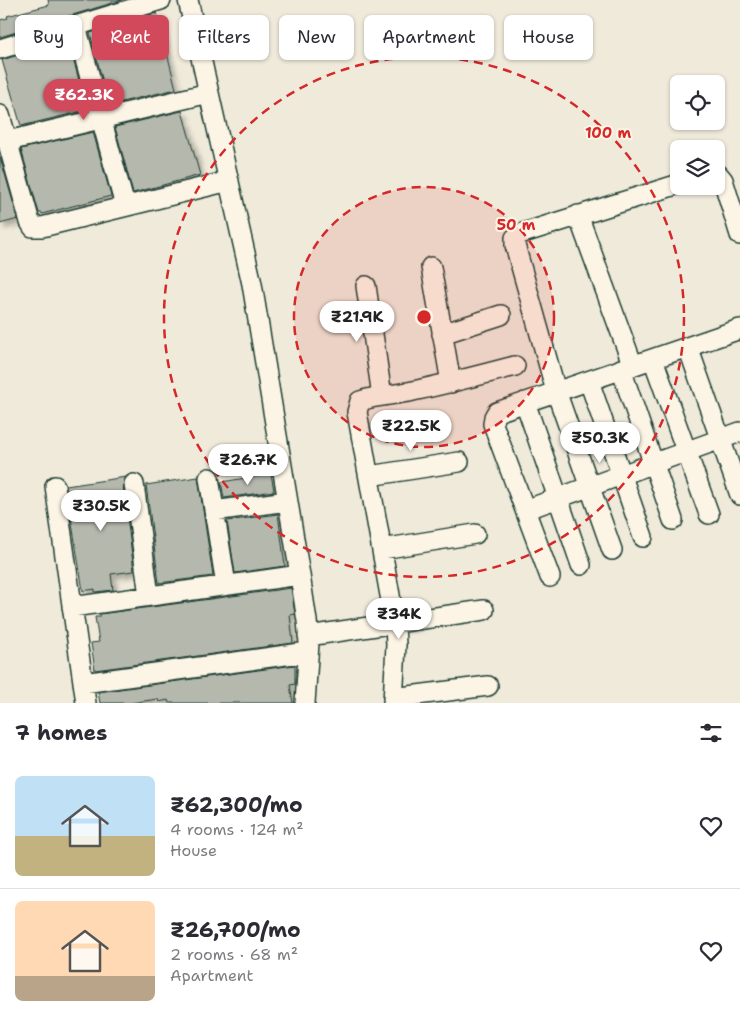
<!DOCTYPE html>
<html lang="en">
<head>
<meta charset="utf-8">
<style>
	body { margin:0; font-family:"Shantell Sans",sans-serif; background:#f7f7f7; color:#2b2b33; height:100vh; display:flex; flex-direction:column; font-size:19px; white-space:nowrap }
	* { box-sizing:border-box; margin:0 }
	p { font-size:16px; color:#7c7c81 }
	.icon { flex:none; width:28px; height:28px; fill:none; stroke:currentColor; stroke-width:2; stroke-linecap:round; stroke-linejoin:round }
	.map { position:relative; height:703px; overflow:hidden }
	.side { display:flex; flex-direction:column; background:#fff; flex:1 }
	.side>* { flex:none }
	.guide { position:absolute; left:15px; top:15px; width:710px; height:45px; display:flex; gap:10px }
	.controls { position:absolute; left:670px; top:75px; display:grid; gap:10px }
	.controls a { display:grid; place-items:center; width:55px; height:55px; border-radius:8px; background:#fff; box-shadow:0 1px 4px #0004; font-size:25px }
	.price { position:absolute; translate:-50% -42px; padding:0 11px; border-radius:18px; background:#fff; color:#222; font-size:16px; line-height:32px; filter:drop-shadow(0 1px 2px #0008) }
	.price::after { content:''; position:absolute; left:50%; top:30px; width:15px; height:11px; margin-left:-8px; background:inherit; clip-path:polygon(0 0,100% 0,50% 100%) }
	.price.selected { background:#d1495b; color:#fff }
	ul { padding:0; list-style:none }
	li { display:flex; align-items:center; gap:15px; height:125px; padding:0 15px }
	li+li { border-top:1px solid #e1e1e2 }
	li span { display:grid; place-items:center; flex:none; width:140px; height:100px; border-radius:8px; color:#555 }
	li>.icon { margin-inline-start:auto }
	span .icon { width:60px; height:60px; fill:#fffc; stroke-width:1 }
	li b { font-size:21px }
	h2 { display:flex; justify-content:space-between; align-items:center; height:60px; padding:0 15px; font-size:21px }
	.pill { padding:0 18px; border-radius:8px; background:#fff; box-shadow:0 1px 4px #0004; font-size:18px; line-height:45px }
	.pill.selected { background:#d1495b; color:#fff }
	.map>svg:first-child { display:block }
</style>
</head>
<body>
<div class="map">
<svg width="740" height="703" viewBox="0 0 740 703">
	<defs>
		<filter id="shadow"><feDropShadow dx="4.5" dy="4.5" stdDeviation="2.5" flood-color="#0004"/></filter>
	</defs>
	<rect width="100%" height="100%" fill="#efeada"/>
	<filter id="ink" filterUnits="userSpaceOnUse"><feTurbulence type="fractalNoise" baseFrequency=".02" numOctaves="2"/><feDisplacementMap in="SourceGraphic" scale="10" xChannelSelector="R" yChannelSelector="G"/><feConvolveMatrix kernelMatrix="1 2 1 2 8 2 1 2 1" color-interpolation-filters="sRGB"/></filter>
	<g filter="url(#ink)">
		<!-- building -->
		<path fill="#b5b9ad" stroke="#1f3d34" filter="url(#shadow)" d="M48,0h74l-122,37v-17l8,-2 -1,-2 42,-11z
			M157,13l19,76 -67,16 -19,-72z
			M68,40l19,70 -66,16 -19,-66z
			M182,111l18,64 -67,18 -18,-66z
			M93,132l18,64 -69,18v-1h-3l-18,-64z
			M0,157l18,62 -18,5z
			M271,474l3,17 -50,7 -3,-16z
			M126,477l-3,8 11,86 -23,3 2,16 -18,2v-3l-12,2 -17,-105z
			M198,477l15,99 -54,7 -13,-98z
			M278,514l7,52 -50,7 -8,-52z
			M291,588l4,26 -5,1 3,28 -198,27 -4,-27 8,-1 -4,-25h5v-3z
			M295,665v19l-5,1 3,18h-124l-1,-3 -9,2 -1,-3 -28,4h-30l-2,-11z"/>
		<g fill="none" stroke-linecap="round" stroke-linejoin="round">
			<!-- minor casing -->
			<g stroke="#1f3d34" stroke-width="22">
				<path id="minor" d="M188,0l64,284 48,291 7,46 2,22 -4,60
					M76,26l49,180
					M0,49l161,-49
					M0,115l30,107 3,5h9l187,-46
					M8,141l201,-48
					M716,174h2l5,6 17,55
					M578,215l55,151
					M431,267l20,116
					M366,286l16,110
					M442,334l59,-19
					M688,347l52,148
					M653,359l56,155
					M621,369l52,151
					M589,381l54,156
					M525,402l56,163
					M369,476l90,-14
					M209,478l17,107
					M134,484l15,112
					M55,486l31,217
					M525,510l215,-78
					M214,511l73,-10
					M382,549l93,-15
					M612,550l-56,-159 -41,-146v-7l5,-4 159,-50
					M550,577l-57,-153 1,-7 3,-5 243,-83
					M72,607l228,-32
					M308,636l176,-26
					M83,683l225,-31
					M393,698l95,-12
					M393,703l3,-58 -1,-22 -38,-211 3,-11c17,-6 36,-6 53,-10 34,-7 68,-16 102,-25"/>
			</g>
			<!-- minor -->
			<use href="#minor" stroke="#fcf5e5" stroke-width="19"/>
		</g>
	</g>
	<!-- distance rings -->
	<circle cx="424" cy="317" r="130" fill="#d62828" fill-opacity=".12"/>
	<g fill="none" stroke="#d62828" stroke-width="2.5" stroke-dasharray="9 6">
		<circle cx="424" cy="317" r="130"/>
		<circle cx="424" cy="317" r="260"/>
	</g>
	<circle cx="424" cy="317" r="8" fill="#d62828" stroke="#fcf5e5" stroke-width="2.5"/>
	<g font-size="15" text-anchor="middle" font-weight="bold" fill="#d62828" stroke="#fcf5e5" stroke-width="4" stroke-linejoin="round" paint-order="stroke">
		<text x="608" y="138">100 m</text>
		<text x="516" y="230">50 m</text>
	</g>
</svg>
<div class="controls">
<a><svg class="icon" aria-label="locate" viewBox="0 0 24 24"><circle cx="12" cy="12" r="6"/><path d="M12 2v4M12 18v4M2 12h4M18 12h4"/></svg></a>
<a><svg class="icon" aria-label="layers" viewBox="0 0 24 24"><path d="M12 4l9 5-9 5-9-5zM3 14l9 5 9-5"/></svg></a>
</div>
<b class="price selected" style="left:84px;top:121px">₹62.3K</b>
<b class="price" style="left:357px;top:343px">₹21.9K</b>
<b class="price" style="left:411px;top:452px">₹22.5K</b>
<b class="price" style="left:600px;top:464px">₹50.3K</b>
<b class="price" style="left:248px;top:486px">₹26.7K</b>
<b class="price" style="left:101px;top:532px">₹30.5K</b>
<b class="price" style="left:399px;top:640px">₹34K</b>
<div class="guide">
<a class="pill">Buy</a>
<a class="pill selected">Rent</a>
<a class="pill">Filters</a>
<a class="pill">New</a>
<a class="pill">Apartment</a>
<a class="pill">House</a>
</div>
</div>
<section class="side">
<h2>7 homes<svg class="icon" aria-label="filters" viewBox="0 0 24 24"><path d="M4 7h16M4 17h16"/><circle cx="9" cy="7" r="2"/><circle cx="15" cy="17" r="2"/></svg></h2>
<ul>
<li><span style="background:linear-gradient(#bfe0f5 60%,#c2b280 0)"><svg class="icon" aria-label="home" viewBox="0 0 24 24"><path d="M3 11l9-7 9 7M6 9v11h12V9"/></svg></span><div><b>₹62,300/mo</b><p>4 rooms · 124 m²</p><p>House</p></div><svg class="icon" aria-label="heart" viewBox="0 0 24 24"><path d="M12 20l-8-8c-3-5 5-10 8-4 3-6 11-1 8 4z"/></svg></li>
<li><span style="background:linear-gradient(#ffd9b3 75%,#b9a48a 0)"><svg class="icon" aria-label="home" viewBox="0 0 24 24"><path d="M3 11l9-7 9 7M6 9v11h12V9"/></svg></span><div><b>₹26,700/mo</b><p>2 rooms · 68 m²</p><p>Apartment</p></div><svg class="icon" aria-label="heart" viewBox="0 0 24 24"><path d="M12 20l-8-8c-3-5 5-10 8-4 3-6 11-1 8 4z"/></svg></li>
</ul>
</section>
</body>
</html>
